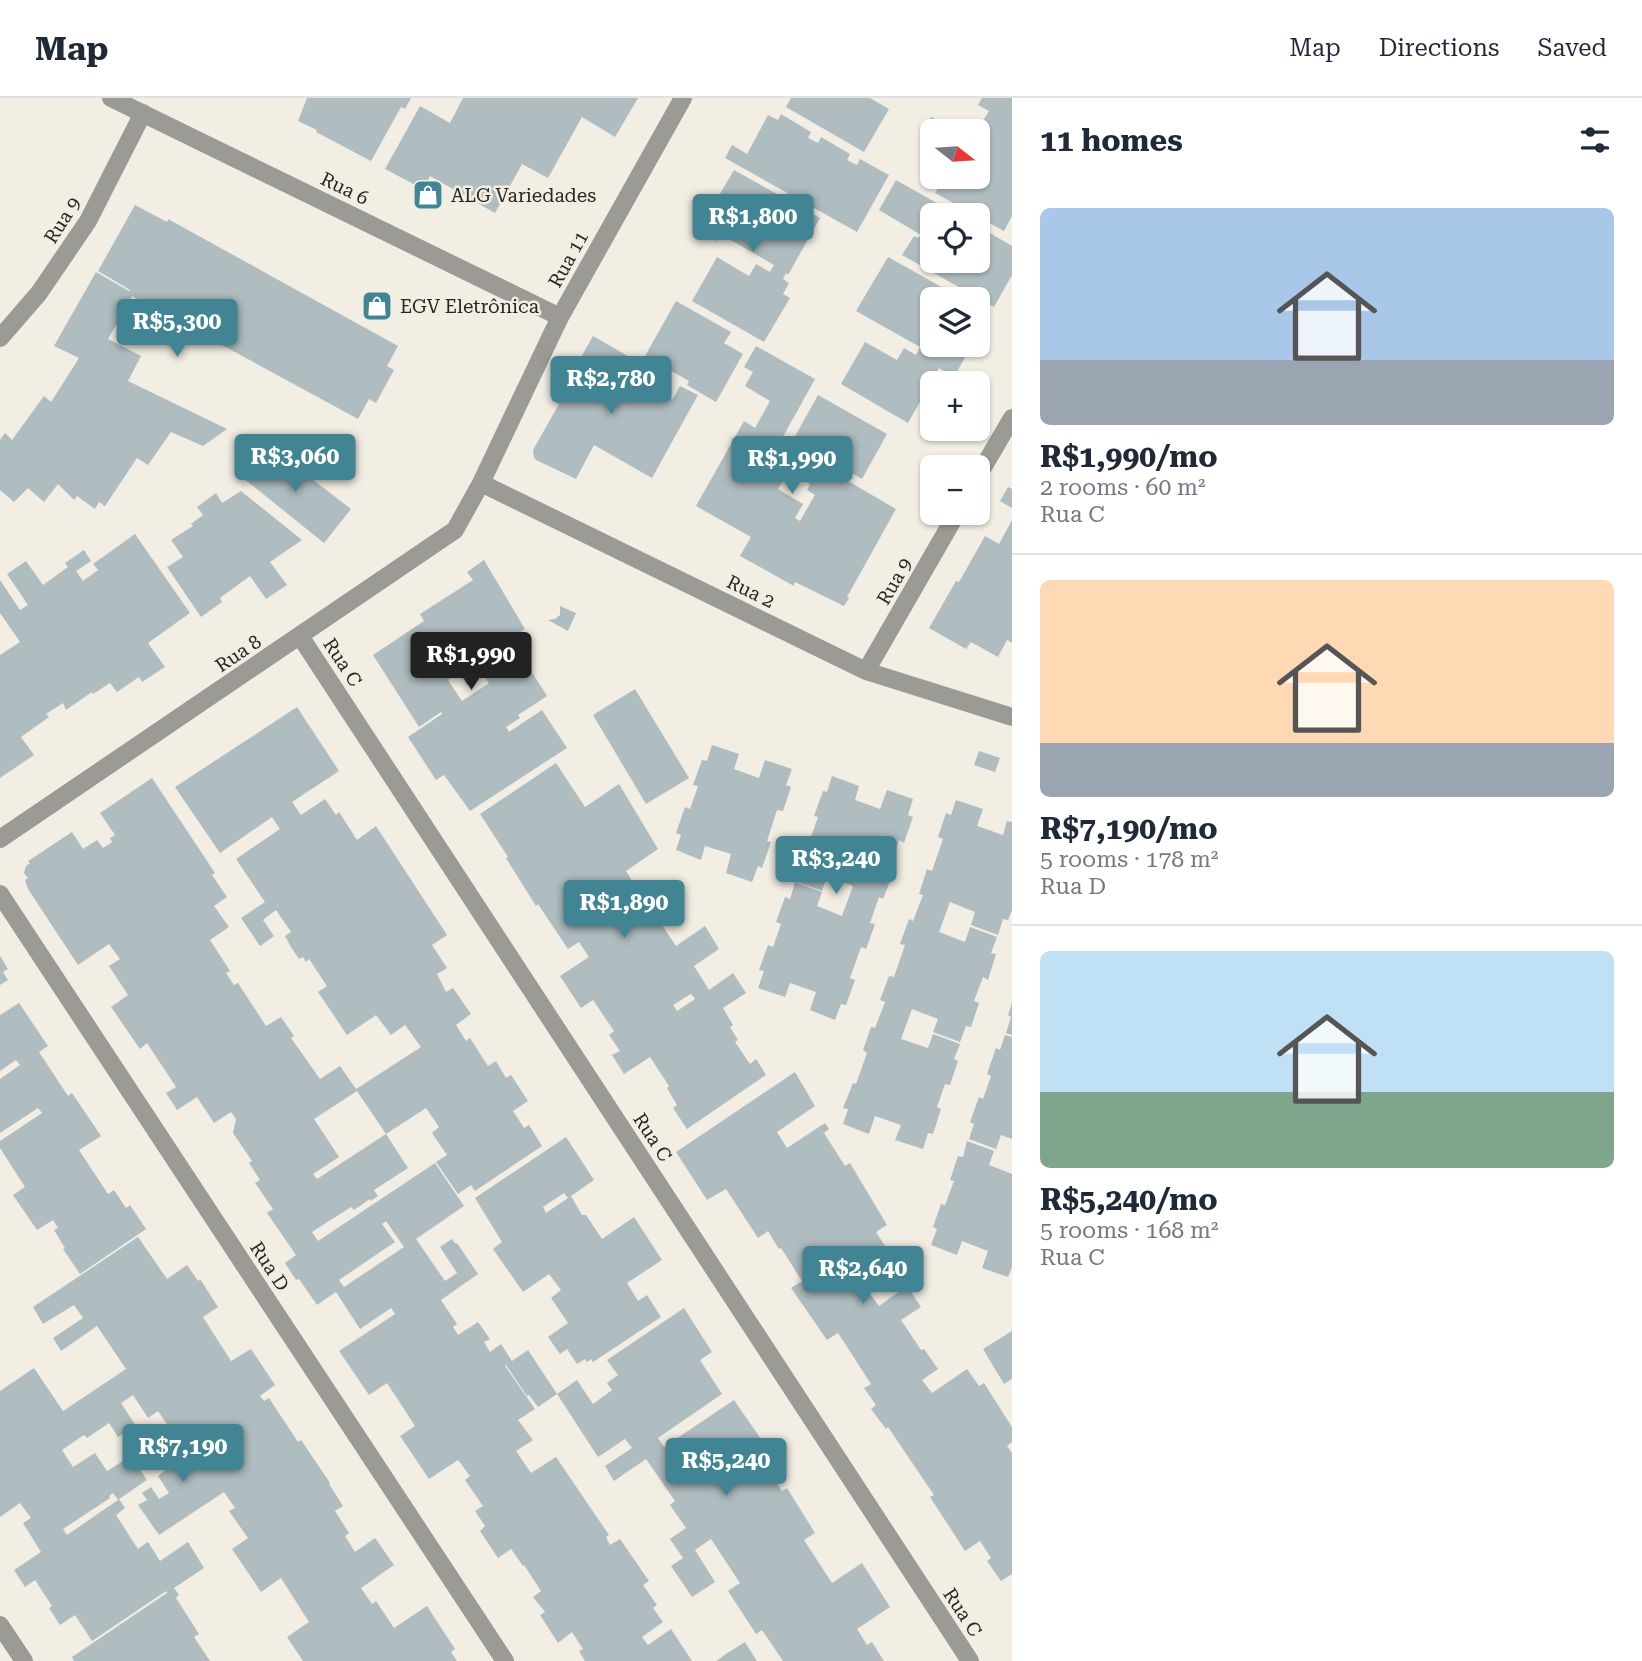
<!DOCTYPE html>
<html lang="en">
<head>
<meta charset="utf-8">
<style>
	body { margin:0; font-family:"Roboto Serif",serif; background:#f2f2f3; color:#1f2937; height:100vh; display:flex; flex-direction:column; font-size:26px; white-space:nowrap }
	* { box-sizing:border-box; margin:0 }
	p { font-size:23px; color:#747a83 }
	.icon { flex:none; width:38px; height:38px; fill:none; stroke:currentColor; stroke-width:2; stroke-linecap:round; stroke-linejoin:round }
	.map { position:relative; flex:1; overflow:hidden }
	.drawer { display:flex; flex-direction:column; background:#fff; width:630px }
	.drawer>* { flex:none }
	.needle { width:46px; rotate:107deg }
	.fabs { position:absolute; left:920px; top:21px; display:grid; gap:14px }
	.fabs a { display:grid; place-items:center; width:70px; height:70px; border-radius:10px; background:#fff; box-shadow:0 2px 5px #0004; font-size:35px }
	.price { position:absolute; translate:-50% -60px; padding:0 16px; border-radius:7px; background:#418594; color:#fff; font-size:23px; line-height:46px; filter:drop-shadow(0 2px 4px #0008) }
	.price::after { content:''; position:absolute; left:50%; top:42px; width:21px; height:16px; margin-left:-10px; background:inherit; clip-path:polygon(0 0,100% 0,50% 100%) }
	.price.on { background:#222; color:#fff }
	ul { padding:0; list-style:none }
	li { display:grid; align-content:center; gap:14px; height:371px; padding:0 28px }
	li+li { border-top:2px solid #e0e1e3 }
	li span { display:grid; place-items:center; height:217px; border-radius:10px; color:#555 }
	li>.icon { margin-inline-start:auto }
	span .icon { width:126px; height:126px; fill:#fffc; stroke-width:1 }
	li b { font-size:30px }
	h2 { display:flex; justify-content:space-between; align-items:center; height:84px; padding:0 28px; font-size:30px }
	header { display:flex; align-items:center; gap:42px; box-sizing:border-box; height:98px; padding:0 35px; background:#fff; border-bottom:2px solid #e0e1e3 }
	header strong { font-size:33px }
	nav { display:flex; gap:38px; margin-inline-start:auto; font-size:24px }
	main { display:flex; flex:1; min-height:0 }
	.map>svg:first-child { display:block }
</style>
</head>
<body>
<header>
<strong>Map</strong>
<nav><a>Map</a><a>Directions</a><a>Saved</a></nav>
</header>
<main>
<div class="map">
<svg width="1012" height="1563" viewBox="0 0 1012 1563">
	<rect width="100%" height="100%" fill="#f2eee3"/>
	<!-- building -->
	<path fill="#afbdc0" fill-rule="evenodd" d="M307,0h104l-6,11 -4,-2 -30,54 -55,-29 1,-2 -19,-9z
		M463,0h175l-23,39 -33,-20 -34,61 -26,-14 -27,49 -65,-37 -7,13 -38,-20 35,-63 30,17z
		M791,0h79l19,11 -25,43 -78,-45z
		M982,0h30v118l-8,15 -26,-14v-2h-3l-40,-22 8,-13 -5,-3h40v-46h-1l12,-20 -11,-6z
		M781,16l30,18 -3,6 10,5 3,-6 29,17 -3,6 10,5 3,-6 29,16 -32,57 -132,-74 7,-13 15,9 21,-39 10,5z
		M931,19l25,14h-23v14l-13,-8z
		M734,72l86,48 -32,57 -2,-2 -3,6 6,4 -6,11 7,4 -26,44 -72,-41 25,-44 32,19 7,-12 14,8 4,-7 -54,-31 -4,7 -18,-10z
		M896,82l62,35h-25v46h45v-35l34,20v29l-18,32 -92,-52 12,-19 4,2 3,-3 -42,-25z
		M135,107l32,17 1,-3 230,127 -11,20 7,4 -18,33 -7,-4 -11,20 -226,-123 -24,43 33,17 -13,25 99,48 -24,17 -32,-14 -23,33 -11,-7 -32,48 -6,-4 -4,7 -18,-13 -3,4 -16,-16 -14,18 -16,-14 -14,14 -14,-12v-50l5,-7 7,7 32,-44 7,6 28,-44 -25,-12 42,-74 33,19 1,-1 -32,-19z
		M888,159l75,42h-30v46h39l-18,32 -15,-9 -31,55 -67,-39 24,-42 32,18 7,-12 12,7 4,-8 -64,-36z
		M676,203l55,31 -7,11 19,11 -27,48 -29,-17 2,-4 -44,-25z
		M978,210l11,6 -11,20z
		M593,238l47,27 -8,14 41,22 7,-13 18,9 -46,83 -58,-33 -18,34 -40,-19 -2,-3 -1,-7 26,-46 -7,-3 14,-24 51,28 2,-4 -45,-25 9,-16 -3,-1z
		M756,248l59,33 -35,63 18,11 -20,36 25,15 -8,14 5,3 15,-26 -8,-5 3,-6 -4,-2 11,-19 79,46 -49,88 2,1 -5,8 -49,-24 -1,4 -54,-30 11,-19 -55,-31 48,-85 11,7 15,-27 -25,-15 8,-14 -9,-5z
		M818,297l69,39 -25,45 -69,-39z
		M255,350l53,28 43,33 -27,34 -87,-70z
		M1008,389l4,2v19l-12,-7z
		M241,393l61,49 -32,22 17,23 -21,14 -16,-23 -30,22 2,4 -21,15 -34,-50 16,-10 -12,-17 22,-14 -2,-2 12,-9 -6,-8 19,-14 6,10z
		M1012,422v123l-5,-3 -9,17 -27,-15 -5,7 -37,-21 27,-47 3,1 26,-46 14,8z
		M135,436l55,79 -42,30 17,24 -23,15 -3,-5 -22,15 -7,-9 -17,11 -1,-2 -26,18 -3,-7 -17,11 3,3 -28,20 13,18 -34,23v-123l20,-13 -20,-29v-33l20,30 8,-5 -21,-31 19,-13 17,24 25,-18 -3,-4 19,-13 7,11 -15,10 7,10 15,-11 -5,-6z
		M484,462l41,69 -26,17 19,27 10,-7 19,30 -29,19 2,3 -14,9 3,5 33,-22 25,38 -97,63 -26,-36 -8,5 -28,-43 34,-23 -1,-2 -22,15 -46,-72 51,-34 -4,-7 53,-34 -6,-8zM459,574l8,13 16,-10 6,8 -27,18 -14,-21z
		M560,508l16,7 -8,18 -20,-11 7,-1 5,-4z
		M635,591l54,89 -43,26 -53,-89z
		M297,609l42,64 -47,31 9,13 24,-16 11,16 3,-3 18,28 19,-14 71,109 -15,10 15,23 -10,6 9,18 7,-4 18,26 -15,11 10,16 4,-3 18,28 8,-5 10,17 5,-3 17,26 -15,10 11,17 5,-3 13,21 -67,45 -4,-6 -13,9 -22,-32 11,-7 -15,-22 7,-6 -13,-19 -40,26 -29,-43 -43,28 25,38 -26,17 4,5 69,-45 22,34 -34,22 4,6 -7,5 -1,-2 -16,11 -3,-3 -39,25 6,9 117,-78 29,43 -48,33 29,42 12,-8 -17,-26 12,-8 4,5 1,-1 21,31 -37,26 16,24 -4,3 5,8 20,-13 12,17 -6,3 6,10 11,-8 11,17 16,-11 29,44 -19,13 -9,-12 -2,1 -21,-31 -1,1 30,43 -17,11 15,20 -17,11 15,22 25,-16 53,78 -3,2 4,8 10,-6 29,42 -6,4 14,20 -4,3 10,14 -21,15 6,8 23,-16 21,32h-107l-6,-10 4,-2 -11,-17 -14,11 -18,-28 5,-3 -12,-15 8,-6 -17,-26 -1,1 -12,-17 -13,9 -18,-27 5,-5 -10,-15 8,-5 -18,-26 5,-4 -12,-16 -29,19 -29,-43 15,-10 -28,-43 -18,12 -30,-44 56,-37 -4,-6 -31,21 -24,-37 -19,13 -18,-26 -3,1 -11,-17 11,-8 -29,-42 6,-4 -18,-26 5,-3 -11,-17 3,-2 -19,-28 3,-14 -5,-7 -17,11 -17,-26 -20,13 -11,-17 10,-6 -29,-44 -7,6 -29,-42 17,-12 -19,-29 11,-7 -11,-15 -31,21 -50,-76 -3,-9 3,-2 -4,-5 2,-7 4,-3 -2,-2 44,-29 11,17 14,-9 6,8 9,-6 -2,-4 5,-3 -15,-22 52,-35 63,95 -3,2 15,22 -13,9 15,21 -19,13 20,31 -4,2 8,12 4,-2 28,43 15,-9 13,19 -3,2 29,41 20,-13 16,23 65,-42 -16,-22 -14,10 -15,-20 -29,20 -29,-43 9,-6 -18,-27 -3,3 -3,-5 -4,2 -8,-12 -6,-11 6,-4 -15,-22 -13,10 11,16 -14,10 -19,-28 24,-16 -29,-43 44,-30 -8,-12 -52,36 -45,-66zM386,1123l18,26 -60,40 -5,-7 56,-38 -13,-18z
		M712,647l27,9 -5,15 25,9 6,-18 27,9 -6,16 5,2 -8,24 -6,-1 -10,31 4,1 -9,26 -4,-2 -6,16 -26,-9 5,-19 -26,-8 -4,14 -25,-10 5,-15 -5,-2 9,-26 5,2 8,-23 -5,-1 9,-25 5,1z
		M979,653l21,7 -5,14 -21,-7z
		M556,665l29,44 34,-23 39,65 -32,22 16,26 -41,27 2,2 42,-27 31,47 29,-20 14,23 -25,17 15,24 24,-17 13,20 -23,15 10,17 -3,2 8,13 -3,2 15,22 6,-5 10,16 -79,54 -14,-21 4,-3 -10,-17 2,-2 -19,-29 -26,17 -12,-19 8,-4 -11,-16 5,-4 -21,-31 -12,8 -21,-32 29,-19 -10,-15 -11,7 -30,-45 -2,2 -30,-48 2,-1 -28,-43zM691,896l4,5 -18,12 -4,-6z
		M832,678l27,10 -4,14 25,9 7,-19 26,9 -5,16 5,2 -9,26 -5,-3 -11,32 5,2 -10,25 -4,-2 -9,26 5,1 -9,25 -5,-2 -11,31 5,2 -9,25 -5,-1 -6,16 -25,-10 6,-18 -26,-9 -5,14 -27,-9 6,-17 -5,-1 9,-25 5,2 8,-23 -5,-2 9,-25 5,2 5,-17 27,10 -5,14 25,10 11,-30 -26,-10 -5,15 -27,-10 7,-16 -5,-2 8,-24 5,1 8,-23 -4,-1 9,-25 4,1z
		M956,702l27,9 -6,17 26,9 4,-14 5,1v88l-4,10 -5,-1 -5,16 -27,-10 4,-13 -25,-10 -11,30 26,10 5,-15 27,10 -6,16 5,1 -8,26 -5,-3 -9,24 5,2 -8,24 -5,-1 -6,16 -27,-10 5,-13 -26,-10 -11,30 27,9 5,-14 27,10 -6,15 4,2 -8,24 -5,-1 -8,23 4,2 -8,25 -5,-1 -5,16 -28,-9 6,-15 -26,-9 -6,18 -26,-10 5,-15 -5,-1 10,-25 3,1 11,-31 -4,-3 8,-23 4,1 10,-26 -5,-2 9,-24 5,1 11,-32 -5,-1 9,-25 4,2 10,-26 -4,-1 8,-25 5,2 11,-32 -5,-2 8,-24 5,2z
		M0,858l8,13 -5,3 5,8 -8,5z
		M19,905l29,43 -9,6 29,44 4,-3 29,43 -22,14 29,44 6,-4 12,18 4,-3 16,24 -66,45 -17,-25 2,-1 -11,-18 4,-2 -5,-8 -16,10 -24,-35 12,-8 -25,-39v-7l42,-28 -4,-5 -38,25v-54l20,-14 -4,-5 -16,11v-56z
		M1012,905v32l-6,-2 5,-16 -3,-2z
		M1005,937l7,2v102l-11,-4 -5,14 -27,-10 5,-15 -4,-2 9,-25 4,2 8,-23 -4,-2 9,-26 4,2z
		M795,974l20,34 -38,26 10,16 38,-25 4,6 -5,4 21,33 5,-3 37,62 -11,7 24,37 -32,22 11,15 28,-20 14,21 -20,13 20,30 3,-1 14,20 -16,11 10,13 35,-24 12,17 5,-3 28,44v15l-5,4 5,7v121l-11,7 -14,-20 4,-3 -11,-17 -15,10 -35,-54 4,-2 -46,-68 -2,2 -15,-20 5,-4 -12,-17 7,-4 -33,-51 -11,7 -36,-52 11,-7 -21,-33 -2,1 -11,-18 -10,7 -32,-49 -19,11 -31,-48z
		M566,1039l28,43 -23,16 11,19h4l16,24 32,-22 28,43 -35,23 11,18 9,-6 14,22 -68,45 -2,-3 -4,3 -2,-3 -8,5 -10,-15 -7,5 -12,-17 20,-14 -17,-25 10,-8 -12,-16 -26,18 -30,-43 9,-7 -27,-44zM564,1095l4,5 -22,15 -3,-6z
		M967,1043l27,10 -5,14 23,9v93l-4,10 -26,-9 6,-17 -26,-10 -5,14 -26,-10 6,-16 -4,-2 8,-23 4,1 9,-24 -4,-1 8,-24 5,1z
		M138,1139l29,42 20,-14 11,16 2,-2 18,28 -15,10 28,44 20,-12 24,36 -15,11 4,5 5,-3 29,44 3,-2 29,43 -1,1 14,22 -8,5 14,22 -4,3 10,16 20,-14 19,27 -33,23 11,16 4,-3 18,27 33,-22 28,43 -4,3 6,9h-154l-16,-24 22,-15 -28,-44 -20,14 -29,-43 16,-11 -19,-27 6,-3 -11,-16 -65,43 -21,-30 9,-5 -5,-7 9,-6 8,12 10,-6 -11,-17 9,-7 -1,-2 21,-13 -29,-43 -10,7 -15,-23 -12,8 15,23 -18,11 -9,-14 -22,15 -3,-3 -22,15 11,17 22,-14 12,18 24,-15 16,24 -28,19 6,9 -9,7 22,34 10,-7 12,19 28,-19 16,26 -30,20 5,7 -3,3 23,36 -5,3 16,24h-136l-2,-4 95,-64 -1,-2 -74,50 -17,-26 -15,10 -11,-17 3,-2 -17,-26 -10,7 -11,-17 27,-18 -18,-29 8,-5 -11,-15 -20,14v-126l34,-23 29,43 63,-42 -29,-43 -36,25 -8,-13 30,-20 -9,-13 -31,19 -10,-17zM113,1395l5,7 -51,35 -4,-6 47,-31 -1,-2z
		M684,1210l28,44 -12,8 22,34 -64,44 6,9 70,-47 29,42 -9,7 28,42 5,-3 28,45 -11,7 28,43 30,-20 28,44 -33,22 10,16 5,-3 12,19h-101l-21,-31 -6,4 -28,-43 12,-8 -29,-44 -16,11 20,32 -23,15 -21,-31 12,-8 -13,-19 16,-11 -16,-23 5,-4 -29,-42 -32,22 -9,-15 27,-18 -7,-9 -27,18 -41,-63 20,-14 16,24 19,-14 -5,-7 11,-8 -11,-15z
		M1012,1233v48l-8,5 -21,-35z
		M745,1544l12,19h-41l13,-9z"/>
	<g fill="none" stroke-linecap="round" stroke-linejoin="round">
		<!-- street -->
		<path stroke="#9b9a95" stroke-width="18" d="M111,0l449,219
			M0,240l39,-45 49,-72 55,-108
			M978,378l34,-58
			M481,385l385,188 146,46
			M300,538l670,1025
			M866,573l91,-158
			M0,741l455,-309 26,-47 79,-166 123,-219
			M0,796l505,767
			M0,1527l24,36"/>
	</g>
	<!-- icons -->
	<defs>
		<g id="shop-square" transform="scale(1.575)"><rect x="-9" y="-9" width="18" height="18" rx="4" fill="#418594" stroke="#f2eee3"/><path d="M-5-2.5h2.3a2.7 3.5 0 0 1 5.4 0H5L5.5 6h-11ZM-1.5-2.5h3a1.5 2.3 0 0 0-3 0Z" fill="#fff"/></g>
	</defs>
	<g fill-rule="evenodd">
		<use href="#shop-square" x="428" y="97"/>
		<use href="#shop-square" x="377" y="208"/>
	</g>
	<g text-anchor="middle" stroke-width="5" stroke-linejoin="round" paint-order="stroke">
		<!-- street labels -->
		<g font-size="19" fill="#272621" stroke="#f2eee3">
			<text transform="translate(345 90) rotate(26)" y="7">Rua 6</text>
			<text transform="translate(62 122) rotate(-58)" y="7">Rua 9</text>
			<text transform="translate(568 161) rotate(-61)" y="7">Rua 11</text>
			<text transform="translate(894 483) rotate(-60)" y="7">Rua 9</text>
			<text transform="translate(751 493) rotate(26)" y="7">Rua 2</text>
			<text transform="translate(238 555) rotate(-34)" y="7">Rua 8</text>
			<text transform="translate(343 564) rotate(57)" y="7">Rua C</text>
			<text transform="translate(653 1039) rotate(57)" y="7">Rua C</text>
			<text transform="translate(270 1168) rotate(57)" y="7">Rua D</text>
			<text transform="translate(963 1514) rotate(57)" y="7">Rua C</text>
		</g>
		<!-- poi labels -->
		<g font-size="19" fill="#272621" stroke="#f2eee3" text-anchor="start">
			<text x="451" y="104">ALG Variedades</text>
			<text x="400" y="215">EGV Eletrônica</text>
		</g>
	</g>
</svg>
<div class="fabs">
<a><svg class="needle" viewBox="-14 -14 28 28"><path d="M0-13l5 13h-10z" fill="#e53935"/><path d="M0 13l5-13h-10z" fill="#747a83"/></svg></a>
<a><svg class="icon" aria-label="locate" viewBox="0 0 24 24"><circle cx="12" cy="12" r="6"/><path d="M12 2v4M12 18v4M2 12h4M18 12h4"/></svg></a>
<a><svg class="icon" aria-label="layers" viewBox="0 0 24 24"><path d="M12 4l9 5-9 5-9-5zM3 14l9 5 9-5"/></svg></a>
<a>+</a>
<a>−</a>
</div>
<b class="price" style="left:753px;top:156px">R$1,800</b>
<b class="price" style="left:177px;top:261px">R$5,300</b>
<b class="price" style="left:611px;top:318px">R$2,780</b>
<b class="price" style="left:295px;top:396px">R$3,060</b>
<b class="price" style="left:792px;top:398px">R$1,990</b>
<b class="price on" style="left:471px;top:594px">R$1,990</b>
<b class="price" style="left:836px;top:798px">R$3,240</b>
<b class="price" style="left:624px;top:842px">R$1,890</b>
<b class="price" style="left:863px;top:1208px">R$2,640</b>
<b class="price" style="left:183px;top:1386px">R$7,190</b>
<b class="price" style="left:726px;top:1400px">R$5,240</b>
</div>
<section class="drawer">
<h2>11 homes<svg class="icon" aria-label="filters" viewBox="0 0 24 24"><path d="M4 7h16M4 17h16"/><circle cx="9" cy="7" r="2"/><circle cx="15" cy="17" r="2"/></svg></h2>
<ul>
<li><span style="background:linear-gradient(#a9c7e8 70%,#9aa5b1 0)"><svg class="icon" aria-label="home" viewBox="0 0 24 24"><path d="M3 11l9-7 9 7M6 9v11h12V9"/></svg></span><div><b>R$1,990/mo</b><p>2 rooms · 60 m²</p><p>Rua C</p></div></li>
<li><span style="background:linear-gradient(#ffd9b3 75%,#9aa5b1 0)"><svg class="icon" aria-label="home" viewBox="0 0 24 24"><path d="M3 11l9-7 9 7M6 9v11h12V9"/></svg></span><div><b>R$7,190/mo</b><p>5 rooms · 178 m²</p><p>Rua D</p></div></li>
<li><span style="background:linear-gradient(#bfe0f5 65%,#7fa58c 0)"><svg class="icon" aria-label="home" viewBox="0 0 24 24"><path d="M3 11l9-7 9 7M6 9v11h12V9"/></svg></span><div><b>R$5,240/mo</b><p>5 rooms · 168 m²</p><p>Rua C</p></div></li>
</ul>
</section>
</main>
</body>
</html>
